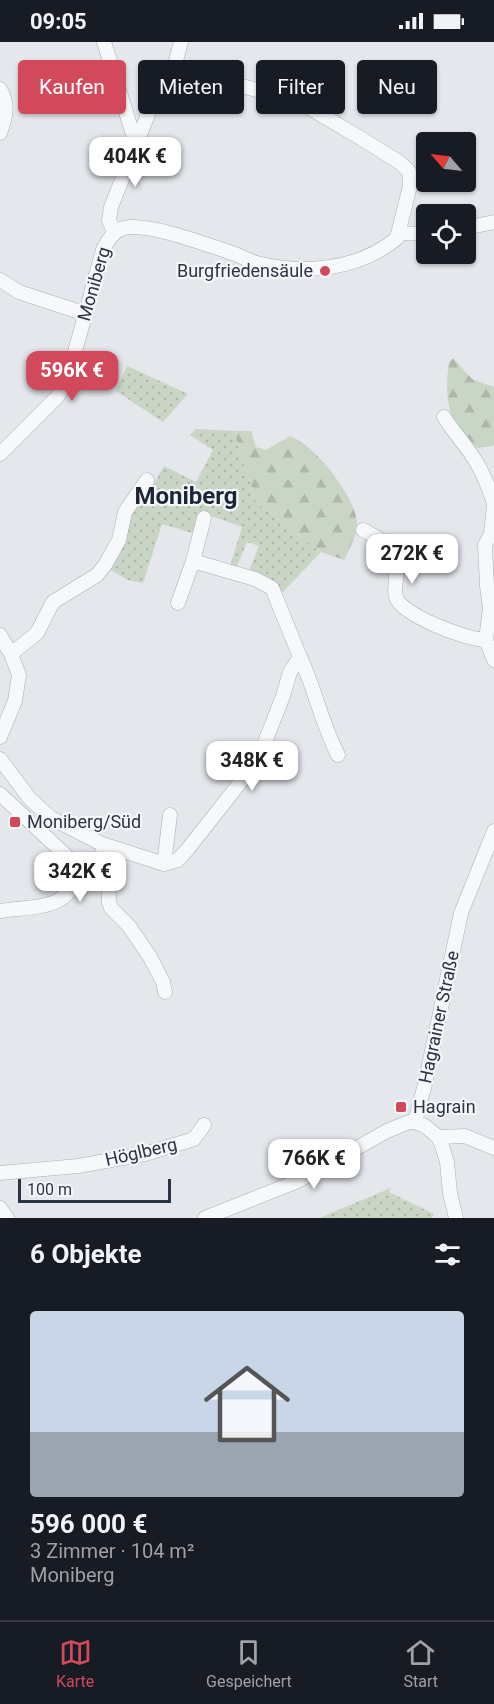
<!DOCTYPE html>
<html lang="de">
<head>
<meta charset="utf-8">
<style>
	body { margin:0; font-family:Roboto,sans-serif; background:#242831; color:#f1f3f6; height:100vh; display:flex; flex-direction:column; font-size:22px; white-space:nowrap }
	* { box-sizing:border-box; margin:0 }
	p { font-size:20px; color:#9ea1a6 }
	.icon { flex:none; width:33px; height:33px; fill:none; stroke:currentColor; stroke-width:2; stroke-linecap:round; stroke-linejoin:round }
	.map { position:relative; height:1176px; overflow:hidden }
	.panel { display:flex; flex-direction:column; background:#171b24; flex:1 }
	.panel>* { flex:none }
	.guide { position:absolute; left:18px; top:18px; width:459px; height:54px; display:flex; gap:12px }
	.needle { width:39px; rotate:298deg }
	.buttons { position:absolute; left:416px; top:90px; display:grid; gap:12px }
	.buttons a { display:grid; place-items:center; width:60px; height:60px; border-radius:6px; background:#171b24; box-shadow:0 2px 4px #0004; font-size:30px }
	.scale { position:absolute; left:18px; bottom:15px; width:153px; box-sizing:border-box; padding-left:6px; border:3px solid #2b3445; border-top:0; font-size:16px; line-height:21px; white-space:nowrap; color:#2b3445; -webkit-text-stroke:4px #f4f6f9; paint-order:stroke }
	.price { position:absolute; translate:-50% -51px; padding:0 14px; border-radius:12px; background:#fff; color:#222; font-size:20px; line-height:39px; filter:drop-shadow(0 2px 3px #0008) }
	.price::after { content:''; position:absolute; left:50%; top:36px; width:18px; height:14px; margin-left:-9px; background:inherit; clip-path:polygon(0 0,100% 0,50% 100%) }
	.price.active { background:#d1495b; color:#fff }
	ul { padding:0; list-style:none }
	li { display:grid; align-content:center; gap:12px; height:318px; padding:0 30px }
	li+li { border-top:2px solid #363941 }
	li span { display:grid; place-items:center; height:186px; border-radius:6px; color:#555 }
	li>.icon { margin-inline-start:auto }
	span .icon { width:108px; height:108px; fill:#fffc; stroke-width:1 }
	li b { font-size:26px }
	h2 { display:flex; justify-content:space-between; align-items:center; height:72px; padding:0 30px; font-size:26px }
	.tag { padding:0 21px; border-radius:6px; background:#171b24; box-shadow:0 2px 4px #0004; font-size:21px; line-height:54px }
	.tag.active { background:#d1495b; color:#fff }
	.status { display:flex; justify-content:space-between; align-items:center; height:42px; padding:0 30px; background:#171b24; direction:ltr }
	.status svg { height:16px; fill:currentColor }
	.dock { display:flex; justify-content:space-around; align-items:center; height:84px; border-top:2px solid #363941; background:#171b24; font-size:16px; color:#9ea1a6 }
	.dock a { display:grid; justify-items:center; gap:3px }
	.dock .active { color:#d1495b }
	.map>svg:first-child { display:block }
</style>
</head>
<body>
<div class="status"><b>09:05</b><svg viewBox="0 0 49 12"><path d="M0 12V9h3v3zM5 12V6h3v6zM10 12V3h3v9zM15 12V0h3v12zM26 1h20v11H26zM47 4h2v5h-2z"/></svg></div>
<div class="map">
<svg width="494" height="1176" viewBox="0 0 494 1176">
	<defs>
		<pattern id="grass-dots" width="8" height="8" patternUnits="userSpaceOnUse" patternTransform="scale(1.5)"><rect width="8" height="8" fill="#c9d6c5"/><path d="M2 2h.1M6 6h.1" fill="none" stroke="#adb8ab" stroke-width="1.8" stroke-linecap="round"/></pattern>
		<pattern id="forest-firs" width="22" height="20" patternUnits="userSpaceOnUse" patternTransform="scale(1.5)"><rect width="22" height="20" fill="#c9d6c5"/><path d="M5 1l3.5 6h-7zM16 11l3.5 6h-7z" fill="#adb8ab"/></pattern>
	</defs>
	<rect width="100%" height="100%" fill="#e4e7ec"/>
	<!-- grass -->
	<path fill="url(#grass-dots)" d="M127,324l61,28 -25,28 -47,-31z
		M196,387l39,2c3,26 16,47 21,72l65,49 -42,44 -30,-25 10,-25 -12,-4 -10,24 -4,2 -3,-2 12,-39 -39,-14 -8,21 -33,-10 -19,59 -15,-3 -21,-12 28,-65 18,-18 11,-19 32,16 17,-32 -23,-15z
		M391,1146l-2,4 45,22 -2,4h-113z"/>
	<!-- forest -->
	<path fill="url(#forest-firs)" d="M453,316l19,21 22,8v58l-2,1 -14,2c-31,-18 -34,-54 -29,-86z
		M235,389h16l5,16 10,3 24,-14c24,8 67,62 67,88 0,12 -8,25 -13,36l-23,-8 -65,-49c-5,-25 -18,-46 -21,-72z"/>
	<g fill="none" stroke-linecap="round" stroke-linejoin="round">
		<!-- minor casing -->
		<g stroke="#a9aeb7" stroke-width="15">
			<path id="minor" d="M104,0l32,102
				M174,26l7,-26
				M0,47c9,15 6,28 0,44
				M465,186l29,-6
				M399,191l27,1
				M0,238l19,12 67,22
				M444,375c9,15 22,28 31,43 9,14 14,28 19,44
				M0,412l58,-58 10,-19 35,-127c4,-9 10,-19 21,-22 24,-6 87,18 111,26 8,3 14,7 22,9 47,12 102,7 140,-25l13,-52 -1,-15 -10,-9 -37,-23 -64,-38 -124,-33 -8,10 -11,19 -44,110 -2,14 6,12
				M494,463l-3,29 -6,11 2,41 3,22 -4,32 8,20
				M363,488c26,14 34,16 33,48 0,6 -2,13 0,19 5,18 71,43 90,43
				M178,561l15,-42
				M0,593l11,19
				M300,615c15,32 22,67 38,98
				M0,695l15,-36 4,-26 -8,-21 26,-21 16,-31 44,-27 8,-10 14,-25 6,-28 22,-32
				M0,717l30,40 21,19 51,26 62,20 14,-4 9,-10 71,-90 25,-64 7,-24 10,-15 -28,-69 -17,-9 -62,-18 11,-43
				M0,752l73,68c10,49 -41,44 -73,49
				M102,802l6,32 1,26 2,6 18,18 21,31 13,25 2,10
				M164,822l6,-49
				M415,1080l10,-38 36,-171 33,-82
				M438,1095l27,-1 29,12
				M0,1131l78,-7 67,-12 49,-15 10,-14
				M0,1166l7,10
				M205,1176l93,-37 89,-50 22,-9h6l10,4 13,11 3,6 6,19 3,31 6,25"/>
		</g>
		<!-- minor -->
		<use href="#minor" stroke="#f7f8fa" stroke-width="14"/>
	</g>
	<!-- markers -->
	<g fill="#d1495b" stroke="#f4f6f9" stroke-width="2">
		<circle cx="325" cy="229" r="6"/>
		<rect x="9" y="774" width="12" height="12" rx="3"/>
		<rect x="395" y="1059" width="12" height="12" rx="3"/>
	</g>
	<g text-anchor="middle" stroke-width="4.5" stroke-linejoin="round" paint-order="stroke">
		<!-- poi labels -->
		<g font-size="18" fill="#2b3445" stroke="#f4f6f9" text-anchor="start">
			<text x="313" y="235" text-anchor="end">Burgfriedensäule</text>
			<text x="27" y="786">Moniberg/Süd</text>
			<text x="413" y="1071">Hagrain</text>
		</g>
		<!-- street labels -->
		<g font-size="18" fill="#2b3445" stroke="#f4f6f9">
			<text transform="translate(94 242) rotate(-74)" y="6">Moniberg</text>
			<text transform="translate(439 975) rotate(-78)" y="6">Hagrainer Straße</text>
			<text transform="translate(141 1110) rotate(-13)" y="6">Höglberg</text>
		</g>
		<!-- district labels -->
		<g font-size="24" font-weight="bold" fill="#1d2536" stroke="#f4f6f9">
			<text x="186" y="462">Moniberg</text>
		</g>
	</g>
</svg>
<div class="buttons">
<a><svg class="needle" viewBox="-14 -14 28 28"><path d="M0-13l5 13h-10z" fill="#e53935"/><path d="M0 13l5-13h-10z" fill="#9ea1a6"/></svg></a>
<a><svg class="icon" aria-label="locate" viewBox="0 0 24 24"><circle cx="12" cy="12" r="6"/><path d="M12 2v4M12 18v4M2 12h4M18 12h4"/></svg></a>
</div>
<div class="scale">100 m</div>
<b class="price" style="left:135px;top:146px">404K €</b>
<b class="price active" style="left:72px;top:360px">596K €</b>
<b class="price" style="left:412px;top:543px">272K €</b>
<b class="price" style="left:252px;top:750px">348K €</b>
<b class="price" style="left:80px;top:861px">342K €</b>
<b class="price" style="left:314px;top:1148px">766K €</b>
<div class="guide">
<a class="tag active">Kaufen</a>
<a class="tag">Mieten</a>
<a class="tag">Filter</a>
<a class="tag">Neu</a>
</div>
</div>
<section class="panel">
<h2>6 Objekte<svg class="icon" aria-label="filters" viewBox="0 0 24 24"><path d="M4 7h16M4 17h16"/><circle cx="9" cy="7" r="2"/><circle cx="15" cy="17" r="2"/></svg></h2>
<ul>
<li><span style="background:linear-gradient(#c9d6e8 65%,#9aa5b1 0)"><svg class="icon" aria-label="home" viewBox="0 0 24 24"><path d="M3 11l9-7 9 7M6 9v11h12V9"/></svg></span><div><b>596 000 €</b><p>3 Zimmer · 104 m²</p><p>Moniberg</p></div></li>
</ul>
</section>
<nav class="dock">
<a class="active"><svg class="icon" aria-label="map" viewBox="0 0 24 24"><path d="M3 6l6-2 6 2 6-2v14l-6 2-6-2-6 2zM9 4v14M15 6v14"/></svg>Karte</a>
<a><svg class="icon" aria-label="saved" viewBox="0 0 24 24"><path d="M7 4h10v16l-5-4-5 4z"/></svg>Gespeichert</a>
<a><svg class="icon" aria-label="home" viewBox="0 0 24 24"><path d="M3 11l9-7 9 7M6 9v11h12V9"/></svg>Start</a>
</nav>
</body>
</html>
